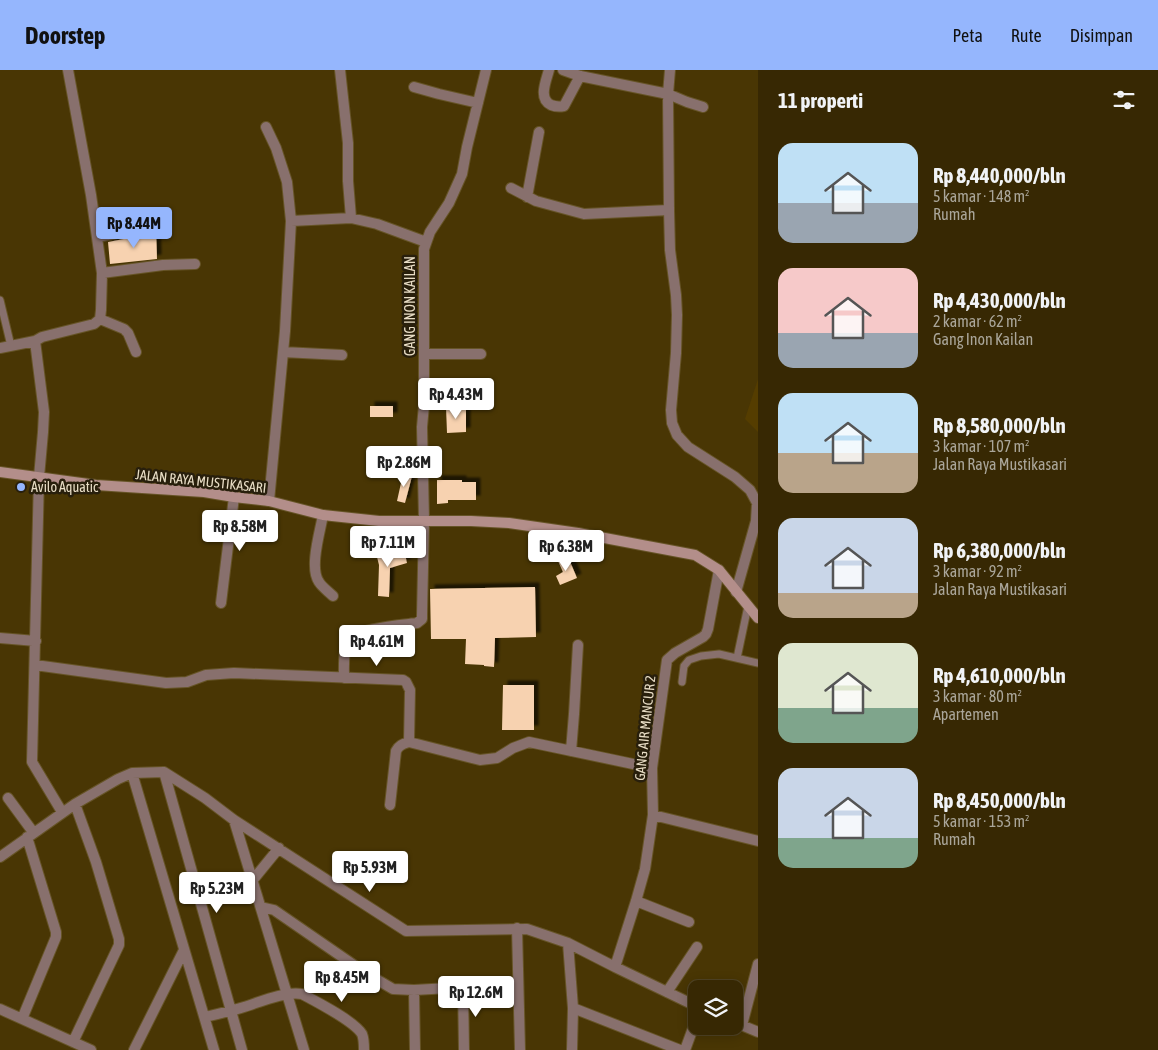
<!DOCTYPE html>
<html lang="id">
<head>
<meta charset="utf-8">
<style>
	body { margin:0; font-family:"Asap Condensed",sans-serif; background:#3e300d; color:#f1f3f6; height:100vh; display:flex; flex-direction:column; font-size:19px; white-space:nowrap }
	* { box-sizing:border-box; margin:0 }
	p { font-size:16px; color:#aaa69a }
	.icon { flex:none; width:28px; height:28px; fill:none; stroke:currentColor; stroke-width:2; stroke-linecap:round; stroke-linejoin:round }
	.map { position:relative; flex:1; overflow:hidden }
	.panel { display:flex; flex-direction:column; background:#372803; width:400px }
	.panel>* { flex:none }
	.tools { position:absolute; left:688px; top:910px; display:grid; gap:10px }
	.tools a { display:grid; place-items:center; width:55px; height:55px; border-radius:10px; background:#372803; box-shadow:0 2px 12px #0003,0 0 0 1px #514425; font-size:25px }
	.price { position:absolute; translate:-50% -42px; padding:0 11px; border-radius:5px; background:#fff; color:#222; font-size:16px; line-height:32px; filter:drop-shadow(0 1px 2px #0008) }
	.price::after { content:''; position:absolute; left:50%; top:30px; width:15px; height:11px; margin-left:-8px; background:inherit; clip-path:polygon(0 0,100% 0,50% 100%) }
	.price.current { background:#95b6fd; color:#111 }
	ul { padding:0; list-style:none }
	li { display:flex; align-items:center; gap:15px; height:125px; padding:0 20px }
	li span { display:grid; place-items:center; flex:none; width:140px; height:100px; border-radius:15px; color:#555 }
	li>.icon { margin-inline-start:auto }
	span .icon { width:60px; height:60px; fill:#fffc; stroke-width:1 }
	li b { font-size:21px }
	h2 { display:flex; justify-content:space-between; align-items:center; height:60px; padding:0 20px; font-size:21px }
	header { display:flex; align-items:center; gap:30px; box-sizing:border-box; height:70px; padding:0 25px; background:#95b6fd; color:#111 }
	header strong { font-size:24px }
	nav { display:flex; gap:28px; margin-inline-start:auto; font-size:18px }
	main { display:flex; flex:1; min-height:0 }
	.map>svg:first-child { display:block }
</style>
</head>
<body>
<header>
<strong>Doorstep</strong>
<nav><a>Peta</a><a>Rute</a><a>Disimpan</a></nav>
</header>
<main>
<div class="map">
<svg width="758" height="980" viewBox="0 0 758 980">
	<defs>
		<filter id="shadow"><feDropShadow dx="4.5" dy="-4.5" stdDeviation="1" flood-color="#0009"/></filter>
	</defs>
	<rect width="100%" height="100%" fill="#493604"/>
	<!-- built -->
	<path fill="#553d00" d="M758,309v53l-13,-13z"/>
	<!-- building -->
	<path fill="#f7d2b0" filter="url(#shadow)" d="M156,159l1,30 -47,5 -2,-22 37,-7 4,-2 2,-3z
		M370,336h23v11h-23z
		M446,337h20v25l-19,1z
		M403,404l9,2 -7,27 -8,-2z
		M437,410h25v2h14v18h-28v3l-11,1z
		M384,477l2,8 18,-5 3,13 -17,5 -1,29 -11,-1 1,-31 -4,-16z
		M568,487l9,21 -17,7 -4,-9 7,-4 -5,-11z
		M535,517l1,50 -41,1 -1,29 -10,-1v-1l-19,-1 1,-25h-35l-1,-50z
		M503,615h31v45h-32z"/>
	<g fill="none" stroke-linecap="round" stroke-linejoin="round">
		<!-- lane casing -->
		<g stroke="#665427" stroke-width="9">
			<path id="lane" d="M0,230l11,46
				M737,588l11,-52
				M682,612l2,-16 5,-6 12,-4 18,-2 39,9"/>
		</g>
		<!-- street casing -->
		<g stroke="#665427" stroke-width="12">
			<path id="street" d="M340,0l8,73v38l3,37
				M549,0c-3,11 -11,29 2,35 5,2 8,2 13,1l16,-30
				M563,0l17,6 88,18 19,8 16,5
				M670,0l-2,24 1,116 1,40 6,45 1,20 -1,38 -5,57 1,13 5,12 11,12 47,30 15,13 7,13 -1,18 -20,71
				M414,17l25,7 39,9
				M266,57l10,21 11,34 4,39 -6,110 -16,170
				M511,118l25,13 48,13 85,-4
				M527,127l12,-65
				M291,151l60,-3 26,6 49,18
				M97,167l47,-9
				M102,203l61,-8 32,-1
				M100,249l24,10 4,4 8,19
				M0,278l35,-7
				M283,282l59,3
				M424,284h57
				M323,445c-3,17 -14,53 -4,67 3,5 9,9 14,14
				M221,533l13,-106
				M0,568l36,3
				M35,595l131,18 21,-1 19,-7 28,-2 169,7 3,2 4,8 -1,52 71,18 17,-2 16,-10 16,-6 123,26
				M344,608c0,-10 -1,-27 3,-35 6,-15 55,-18 70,-20l5,-4v-4l2,-95 -2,-93 2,-22v-156l6,-17 19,-29 13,-29 5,-27 19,-77
				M571,681l3,-37 4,-69
				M164,702l78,278
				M132,703l82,277
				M8,728l25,34
				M390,735l6,-54c3,-6 7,-7 13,-9
				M62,742l-30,-50 7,-285 4,-45 1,-20 -9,-71 7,-4 52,-13 6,-5 1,-9 1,-37 -11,-78 -23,-125
				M653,745l105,26
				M234,750l70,230
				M0,787l75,-53 43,-25 14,-6 32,-1 41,26 29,22 172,111 121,-2 41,14 47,24 81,39
				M252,811l27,-33
				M636,831l53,21
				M261,837l13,3 90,62 29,17 21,1 104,-6
				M517,858l3,122
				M568,873l5,65 -1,42
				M615,897l21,-66 9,-32 8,-54 -1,-47 15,-108 8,-7 28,-16 3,-3 2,-5 11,-59
				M463,917l1,63
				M414,920l1,60
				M667,922l30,-45
				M573,938l107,42
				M0,939l91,41
				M205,947c13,-3 26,-6 39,-10 16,-5 41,-16 58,-13 15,8 52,27 60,40 2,5 2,11 2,16
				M22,949l34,-82v-5l-29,-95
				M734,952l24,10
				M742,955l16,-61
				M73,972l46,-97v-6l-23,-77 -21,-58
				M134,980l50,-100
				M685,980l11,-30"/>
		</g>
		<!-- secondary casing -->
		<g stroke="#665427" stroke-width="12">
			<path id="secondary" d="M0,402l96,13 108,7 30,5 35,4 54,14 56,6h92l38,2 69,10 117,22 24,15 39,48"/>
		</g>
		<!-- lane -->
		<use href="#lane" stroke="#88706d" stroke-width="7"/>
		<!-- street -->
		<use href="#street" stroke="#88706d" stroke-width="10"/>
		<!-- secondary -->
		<use href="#secondary" stroke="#b38e8a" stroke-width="10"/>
	</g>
	<!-- markers -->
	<circle fill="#95b6fd" stroke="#281f0c" stroke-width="2" cx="21" cy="417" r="5"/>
	<g text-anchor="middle" stroke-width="5" stroke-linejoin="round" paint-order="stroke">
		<!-- street labels -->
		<g font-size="14" fill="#e9dec6" stroke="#281f0c">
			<text transform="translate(410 236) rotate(-90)" y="5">GANG INON KAILAN</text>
			<text transform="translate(201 411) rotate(6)" y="5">JALAN RAYA MUSTIKASARI</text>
			<text transform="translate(645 658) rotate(-84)" y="5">GANG AIR MANCUR 2</text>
		</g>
		<!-- poi labels -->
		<g font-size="14" fill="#e9dec6" stroke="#281f0c" text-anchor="start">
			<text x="31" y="422">Avilo Aquatic</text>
		</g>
	</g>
</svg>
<div class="tools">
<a><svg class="icon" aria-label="layers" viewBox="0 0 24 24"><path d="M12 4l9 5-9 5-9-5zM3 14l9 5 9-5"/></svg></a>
</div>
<b class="price current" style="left:134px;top:179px">Rp 8.44M</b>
<b class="price" style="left:456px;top:350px">Rp 4.43M</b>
<b class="price" style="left:404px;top:418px">Rp 2.86M</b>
<b class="price" style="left:240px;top:482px">Rp 8.58M</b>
<b class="price" style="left:388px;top:498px">Rp 7.11M</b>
<b class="price" style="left:566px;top:502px">Rp 6.38M</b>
<b class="price" style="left:377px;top:597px">Rp 4.61M</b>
<b class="price" style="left:370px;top:823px">Rp 5.93M</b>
<b class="price" style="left:217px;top:844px">Rp 5.23M</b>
<b class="price" style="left:342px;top:933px">Rp 8.45M</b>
<b class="price" style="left:476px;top:948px">Rp 12.6M</b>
</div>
<section class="panel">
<h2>11 properti<svg class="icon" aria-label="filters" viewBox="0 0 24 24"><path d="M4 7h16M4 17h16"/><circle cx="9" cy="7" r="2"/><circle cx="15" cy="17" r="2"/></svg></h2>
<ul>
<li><span style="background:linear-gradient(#bfe0f5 60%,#9aa5b1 0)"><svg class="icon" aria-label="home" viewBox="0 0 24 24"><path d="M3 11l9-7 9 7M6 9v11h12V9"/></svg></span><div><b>Rp 8,440,000/bln</b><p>5 kamar · 148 m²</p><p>Rumah</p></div></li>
<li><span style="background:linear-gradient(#f6c9c9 65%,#9aa5b1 0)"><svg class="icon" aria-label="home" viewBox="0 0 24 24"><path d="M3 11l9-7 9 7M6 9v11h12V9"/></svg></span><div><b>Rp 4,430,000/bln</b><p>2 kamar · 62 m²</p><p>Gang Inon Kailan</p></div></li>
<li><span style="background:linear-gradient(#bfe0f5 60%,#b9a48a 0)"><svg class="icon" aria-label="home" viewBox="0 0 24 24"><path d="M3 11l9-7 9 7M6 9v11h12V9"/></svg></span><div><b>Rp 8,580,000/bln</b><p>3 kamar · 107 m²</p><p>Jalan Raya Mustikasari</p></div></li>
<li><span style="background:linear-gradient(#c9d6e8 75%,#b9a48a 0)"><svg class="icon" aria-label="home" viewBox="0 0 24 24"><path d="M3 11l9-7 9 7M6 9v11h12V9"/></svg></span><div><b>Rp 6,380,000/bln</b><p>3 kamar · 92 m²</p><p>Jalan Raya Mustikasari</p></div></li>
<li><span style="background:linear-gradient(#dfe7d0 65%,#7fa58c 0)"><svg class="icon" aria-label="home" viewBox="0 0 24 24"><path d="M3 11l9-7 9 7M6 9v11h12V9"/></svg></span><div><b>Rp 4,610,000/bln</b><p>3 kamar · 80 m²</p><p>Apartemen</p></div></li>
<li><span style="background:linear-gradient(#c9d6e8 70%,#7fa58c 0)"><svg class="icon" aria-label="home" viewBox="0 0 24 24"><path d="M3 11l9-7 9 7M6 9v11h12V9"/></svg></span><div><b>Rp 8,450,000/bln</b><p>5 kamar · 153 m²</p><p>Rumah</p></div></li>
</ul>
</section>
</main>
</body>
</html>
